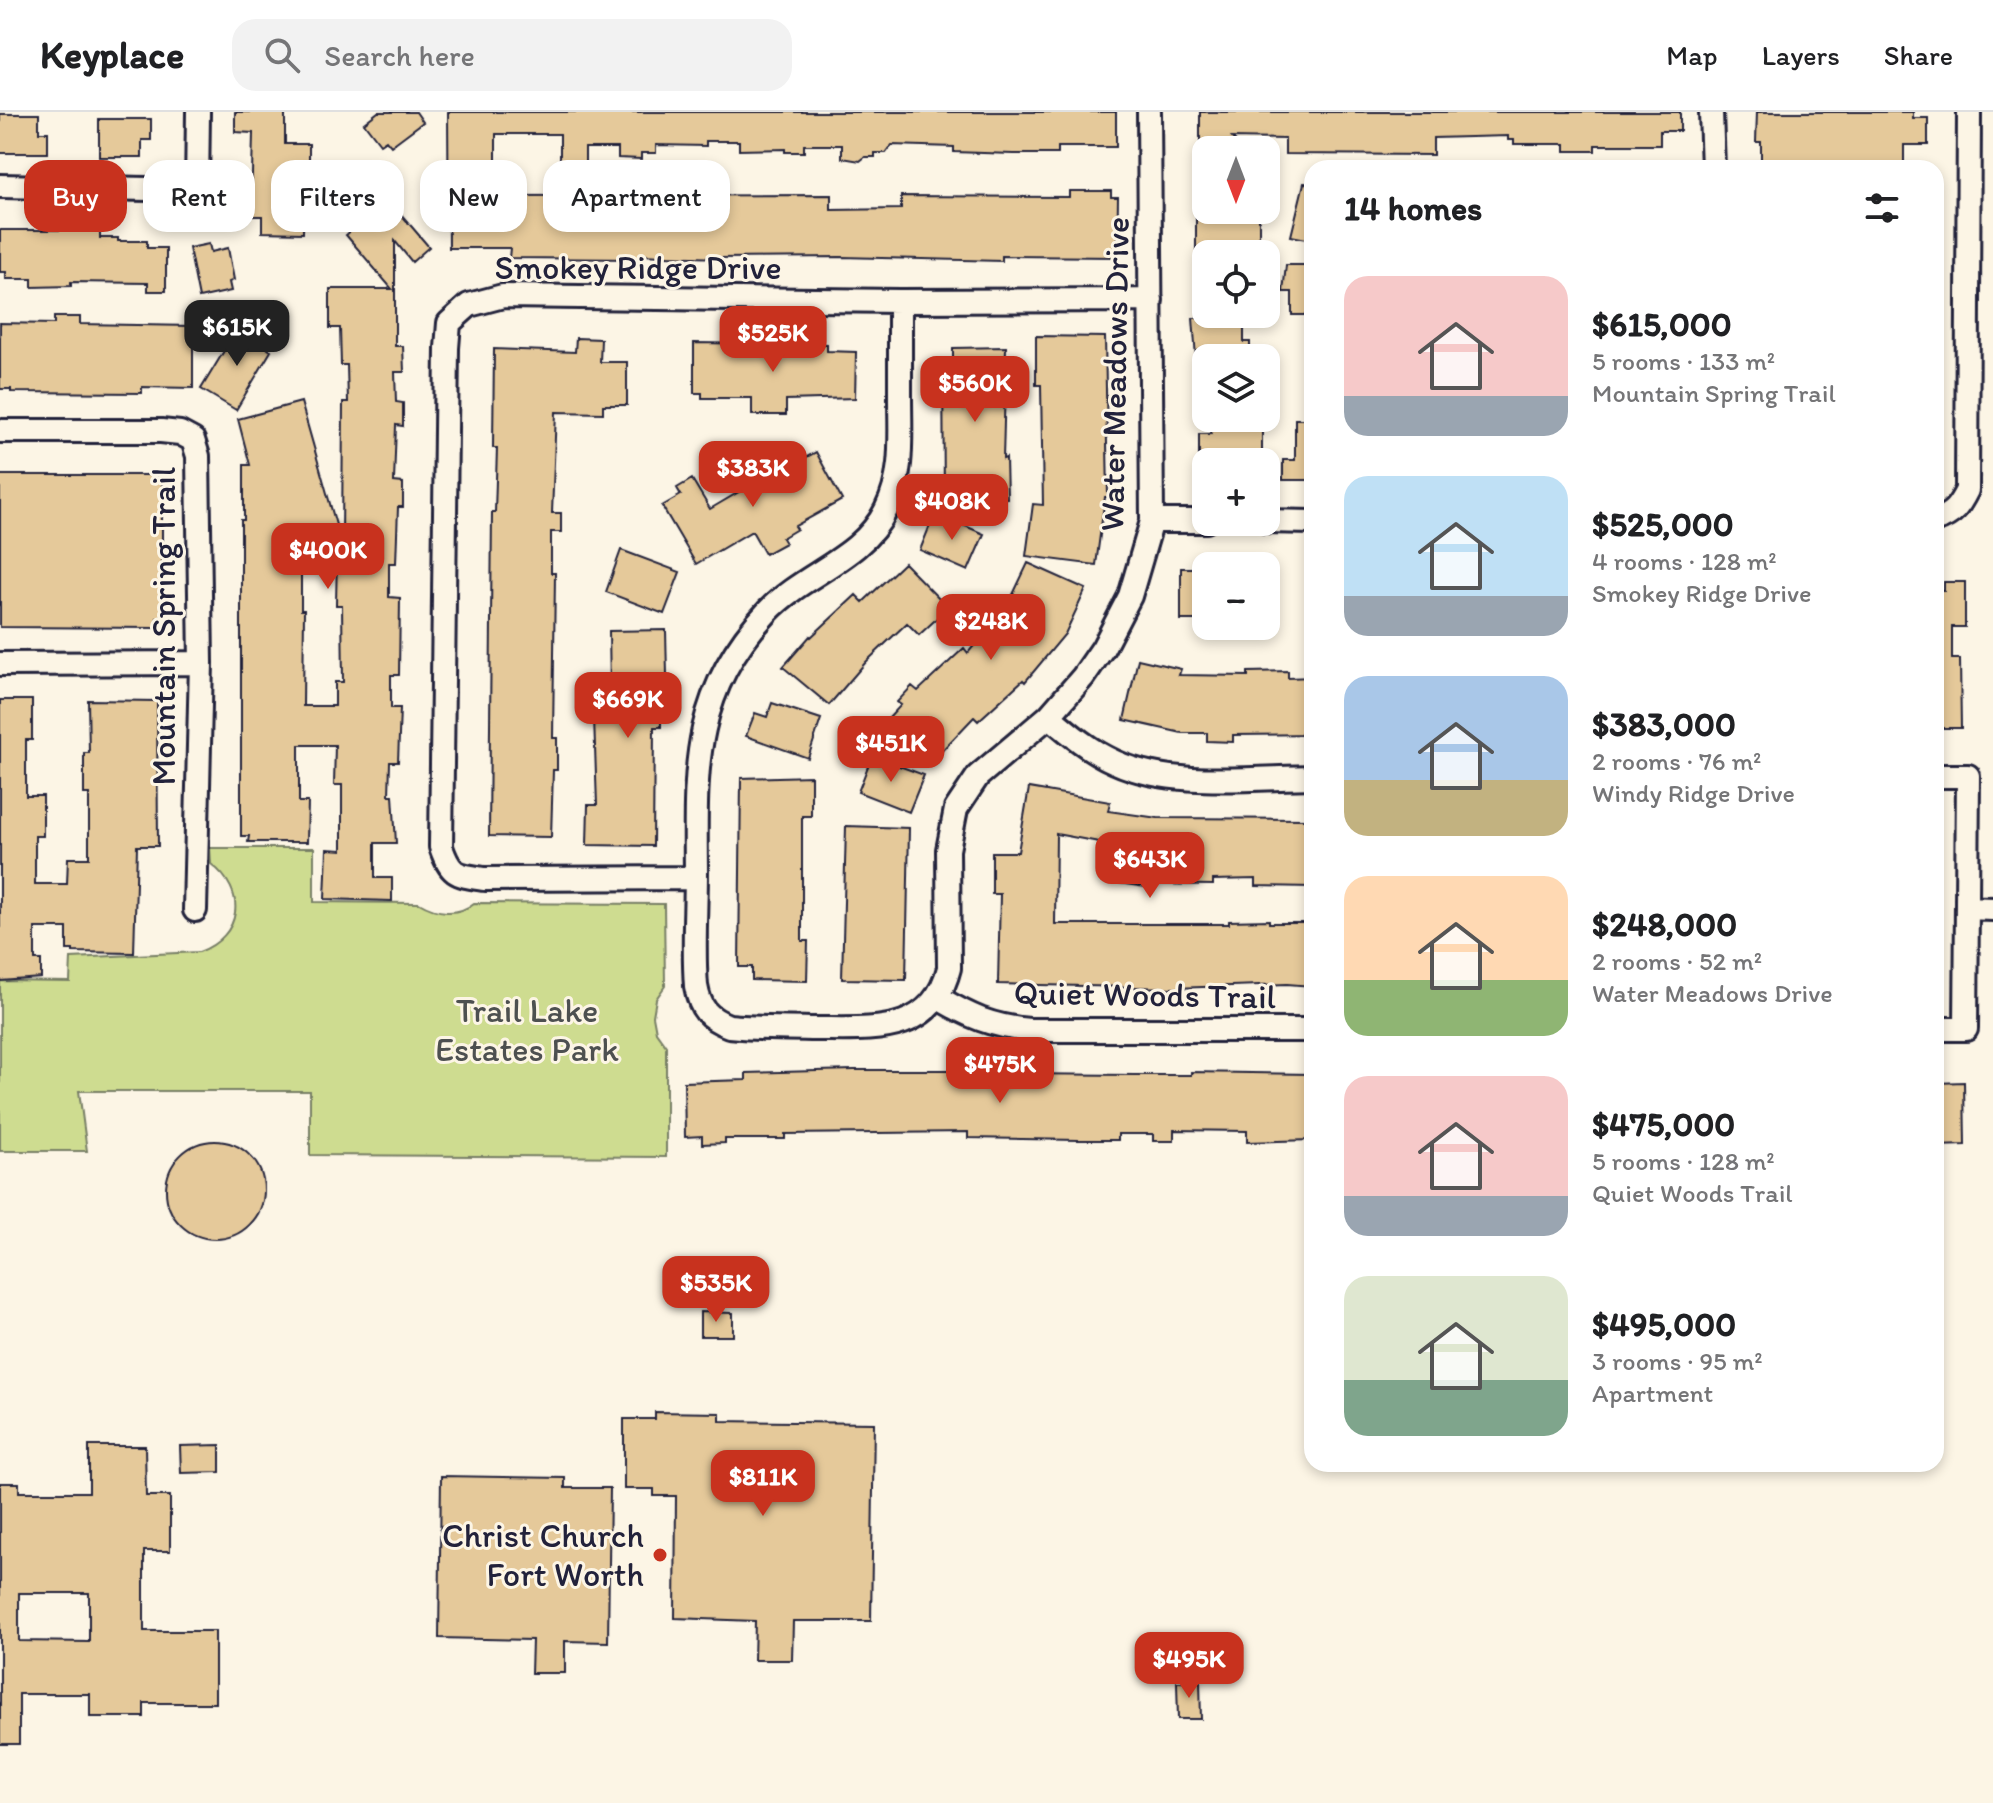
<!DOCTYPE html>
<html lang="en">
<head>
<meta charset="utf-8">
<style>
	body { margin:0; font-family:Itim,sans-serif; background:#f2f2f2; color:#202124; height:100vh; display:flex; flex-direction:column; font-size:30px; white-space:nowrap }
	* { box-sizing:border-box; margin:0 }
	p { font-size:26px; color:#757577 }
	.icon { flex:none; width:44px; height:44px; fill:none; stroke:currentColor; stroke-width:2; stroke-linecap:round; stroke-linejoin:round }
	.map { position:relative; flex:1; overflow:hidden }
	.panel { position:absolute; left:1304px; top:48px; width:640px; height:1312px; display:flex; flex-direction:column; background:#fff; border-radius:24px; box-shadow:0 4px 12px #0003 }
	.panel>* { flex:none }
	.banner { position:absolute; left:24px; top:48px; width:760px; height:72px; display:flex; gap:16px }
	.needle { width:52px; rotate:180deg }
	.tools { position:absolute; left:1192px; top:24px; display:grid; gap:16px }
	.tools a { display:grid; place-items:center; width:88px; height:88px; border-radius:16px; background:#fff; box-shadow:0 4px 12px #0003; font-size:40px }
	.price { position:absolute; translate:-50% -68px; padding:0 18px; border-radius:16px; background:#c8321e; color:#fff; font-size:26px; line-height:52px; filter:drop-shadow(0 2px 4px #0008) }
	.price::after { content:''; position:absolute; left:50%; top:48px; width:24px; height:18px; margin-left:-12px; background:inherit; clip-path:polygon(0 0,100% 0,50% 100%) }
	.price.active { background:#222; color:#fff }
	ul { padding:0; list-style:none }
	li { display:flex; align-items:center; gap:24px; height:200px; padding:0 40px }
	li span { display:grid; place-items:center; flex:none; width:224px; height:160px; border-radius:24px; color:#555 }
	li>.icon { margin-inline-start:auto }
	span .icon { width:96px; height:96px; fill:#fffc; stroke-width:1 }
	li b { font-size:34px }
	h2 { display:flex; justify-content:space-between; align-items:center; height:96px; padding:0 40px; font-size:34px }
	.tag { padding:0 28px; border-radius:24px; background:#fff; box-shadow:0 4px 12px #0003; font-size:28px; line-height:72px }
	.tag.active { background:#c8321e; color:#fff }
	header { display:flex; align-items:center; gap:48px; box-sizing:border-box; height:112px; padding:0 40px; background:#fff; border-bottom:2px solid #e0e0e0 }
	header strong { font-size:38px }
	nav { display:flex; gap:44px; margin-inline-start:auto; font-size:28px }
	.search { width:560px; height:72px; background:#f2f2f2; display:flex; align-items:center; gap:20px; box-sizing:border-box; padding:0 28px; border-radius:24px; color:#757577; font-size:30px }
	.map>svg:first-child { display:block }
</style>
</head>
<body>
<header>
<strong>Keyplace</strong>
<div class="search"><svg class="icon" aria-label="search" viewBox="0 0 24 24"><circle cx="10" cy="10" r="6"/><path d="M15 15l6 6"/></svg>Search here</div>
<nav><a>Map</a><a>Layers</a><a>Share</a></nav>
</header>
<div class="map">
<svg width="1993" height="1691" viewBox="0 0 1993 1691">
	<rect width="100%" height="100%" fill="#fcf5e5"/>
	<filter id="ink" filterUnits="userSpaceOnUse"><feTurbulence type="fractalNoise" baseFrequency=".0125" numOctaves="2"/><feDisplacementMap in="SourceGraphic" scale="16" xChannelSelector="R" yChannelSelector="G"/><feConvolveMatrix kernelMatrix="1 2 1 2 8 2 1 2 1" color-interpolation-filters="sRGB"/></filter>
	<g filter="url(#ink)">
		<!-- green -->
		<path fill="#cedc90" stroke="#787f66" stroke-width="2" d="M210,736h104v54l105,1c17,10 38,14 55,0l190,1 1,82 -9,13 -3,17 3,16 10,14v111l-356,-2v-64h-231l8,60h-87v-170l70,1 1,-24 128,-6c43,-16 49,-60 12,-88z"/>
		<!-- building -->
		<path fill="#e5c99a" stroke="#22223b" stroke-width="2" fill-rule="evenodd" d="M235,0h50v32h24v40h-5l-1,49 -41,-1v-16h-11l2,-83 -18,-1z
			M378,0h38l7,10 -32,24 -5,-6 -6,4 -16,-21z
			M448,0h668v35h-58v7h-45l-59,-2v-5l-62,-2 -6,8h-11v4h-10l-5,4 -18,-3v-13h-38v7h-19v-3l-46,1v-9h-33v5l-50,-1v8h-15v6l-23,-1v-10h-33v16h-25v-30h-64v49l1,13 334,-1v15l70,-1v-13l168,1v-6h42v6h7l-1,60 -115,-1v5l-161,-4 -123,1 -78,-3v4l-131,-1 1,-10h-61z
			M1200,0h480v19h-20v14h-65v6h-30v-7h-51v-4h-6v-4l-75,2v17l-148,-1v-15l-53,-1 11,12h-43z
			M1757,0h156v6h15v27h-24v23h-143v-26h-5z
			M0,2h39v18h9v21h-48z
			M99,7h52v21h-9v17h-43z
			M1304,71l8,1v56l-21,-4z
			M388,87l41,48 -17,15 -17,-21v105h8l1,26h-9l1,30 7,1v23l-7,-1 -2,57 9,1v24h-5l-2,56h-7v34l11,1 -1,77h-8v33h9l-2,54h-8l-1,33h4l3,48h-21v35h17v23l-67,-2 2,-50 15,1v-65h-8l1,-40h-36v57h9l-1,40h-59l1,-6h-8v-316h3v-55h6l-12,-46 63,-17 41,144 1,-144h5l-1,-37h-6l-1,-37h-10v-39h62l-46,-54zM301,442h36l-1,51h6l1,77h-8v24h-32l1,-96h-3z
			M1196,98h63v41h-63z
			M0,118h100v8h18v3h29v7h19v43h-18v-8l-77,-1v4l-39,1v-8h-26v-7h-6z
			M209,132l2,8 17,-4 6,32 -5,2 2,9 -32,7 -10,-50z
			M1286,153h26v50h-20v-23h-9z
			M54,205h26v7l113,2v62l-51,-1v6l-131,-1v-3h-11v-66l54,1z
			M1193,206h51v24h6v16h-54z
			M245,217l26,16 -3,4 3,2 -35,59 -35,-21 35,-58 6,3z
			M1036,224l69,1 3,160h-3l-9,68 -70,-9 7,-52 10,1 -2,-120h-5z
			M576,226l25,1 -1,23h27v43h-24v8l-47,-1 -4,101h9v19h-10v41h4l-2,165h4v32h-4l-2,67 -62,-1 3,-324h3l2,-64h-4l1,-99 81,3z
			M769,230l58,2v7l29,1 -1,46 -69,2v15h-34v-17h-50v-5h-8v-50l75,1z
			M1006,235l-3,112 3,-1 1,40 -63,2 -1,-138h10v-14z
			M1211,306h51v44h-63v-28h12z
			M1295,307h17v61h-29v-20h12z
			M816,340l26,48 -47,26 2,3 -15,9 3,5 -20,11 -13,-23 -56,33 -34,-58 19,-11 -4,-7 15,-9 18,30 56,-33 1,2z
			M0,363h162v143h-5v10l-157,-1z
			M935,401l49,21 -16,37 -48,-21z
			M621,438l59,22 -16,42 -58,-22z
			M904,451l44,45 -29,27 -12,-12 -41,39 -37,43 -46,-38 27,-31 1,1 45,-42 7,7z
			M1028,451l58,26 -21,45 -40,48 -2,-2 -45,41 -4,-4 -41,43 -44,-42 12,-13 -4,-3 15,-16 6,5 46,-43 4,5 41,-50z
			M1181,456h25v52h-25z
			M1944,470h21v45h-13v32h8l1,69h-25v-137h8z
			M666,518l1,46h-6v51h-7l-1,119 -66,-1 1,-40h9l-4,-117h17l-1,-57z
			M1138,547l43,10 -2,6 69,1v-4l40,-1v7l24,-1v57l-79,1v7l-26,-1v-8h-25l-58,-13z
			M0,588h32v40h-6v56h17v40h-8v48h32l1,-26h21v-64h-5v-41h5l-1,-53 69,1 1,145h-21l-3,107 -61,-1v-2h-6v-22h-32v32h6v18l-41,3z
			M772,591l49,16 -13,39 -62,-22 9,-23 12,4z
			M872,644l52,19 -15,37 -51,-20z
			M811,664v40h-9v125h6l-1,40 -55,-1v-13h-13l2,-189z
			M1029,676l81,14 -2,9 50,7 152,1 -1,6h3v62l-56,-1v-7l-43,1v5l-67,-1 -1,3 -41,-6 6,-37 -54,-10 -1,90h174v-3l40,-1v3h43v63l-25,-2 -113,4 -176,-4 2,-90h-8v-42h26z
			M846,714l63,2 -3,152 -64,-1z
			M854,958h100l55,4 126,1h56v-3l121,2v66l-65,2v-11l-73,-1v11h-21v-7h-35v6h-39l-111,-2v-6l-183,2v5h-60v4l-23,1v-8l-17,1 -1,-55 62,-2v-7z
			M1964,970l1,63 -29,1v-63z
			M166 1078a49 49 0 1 1 98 0a49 49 0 1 1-98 0Z
			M700,1200l33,1v23h-33z
			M655,1300l65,1v8l154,2 -3,198h-78l-1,39h-38l1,-39 -80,-3 1,-122h-22v-7h-30v-70h31z
			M220,1333v27l-39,1 -1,-27z
			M89,1334h56l1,50h24v55h-26v80h71v72h-71v14h-54v-23h-71v50h-19v-261h19v9h70zM19,1481h70v49l-70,-1z
			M441,1364l124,2v10h45l-2,154 -43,-1v32h-34l1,-33 -93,-2z
			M1177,1570h23l1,37h-23z"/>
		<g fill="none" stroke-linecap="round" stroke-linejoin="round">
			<!-- minor casing -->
			<g stroke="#22223b" stroke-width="28">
				<path id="minor" d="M1711,0l2,56
					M0,74l197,4 1,-78
					M900,189c0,32 0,64 0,96 0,39 4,78 -14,113 -24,49 -82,63 -118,101 -76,81 -73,157 -72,260 0,38 -3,77 0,115 4,23 12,32 33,40 29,3 58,2 87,3 56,0 116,7 133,-61l-1,-118 8,-41 22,-33 71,-60 34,-39 20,-29 27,-52 22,-75 -3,-409
					M0,319h161l19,2 13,7 5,16 3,207 -6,247
					M1936,408c17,-5 23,-14 31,-30l2,-378
					M1152,409h54
					M1266,409l46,1
					M0,552l201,-1
					M1049,604c21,18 41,35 66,46 57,26 135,16 197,15
					M1936,664h32l-2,253h-30
					M696,766l-211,1c-28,-4 -34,-3 -44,-32l6,-499 2,-25 20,-18 34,-9 397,5 251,-1
					M1967,796l26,1
					M937,885c33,20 54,29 92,33h283"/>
			</g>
			<!-- minor -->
			<use href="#minor" stroke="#fcf5e5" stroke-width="22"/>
		</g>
	</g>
	<!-- markers -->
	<circle fill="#c8321e" stroke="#fcf5e5" stroke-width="3" cx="660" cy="1443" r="8"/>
	<g text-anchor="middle" stroke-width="6" stroke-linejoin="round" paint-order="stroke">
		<!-- street labels -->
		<g font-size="34" fill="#22223b" stroke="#fcf5e5">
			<text x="638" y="167">Smokey Ridge Drive</text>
			<text transform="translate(1114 262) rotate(-89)" y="12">Water Meadows Drive</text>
			<text transform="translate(163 514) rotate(-90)" y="12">Mountain Spring Trail</text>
			<text transform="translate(1145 882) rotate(1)" y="12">Quiet Woods Trail</text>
		</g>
		<!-- park labels -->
		<g font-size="34" fill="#4d5050" stroke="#fcf5e5">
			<text x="527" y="910">Trail Lake<tspan x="527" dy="39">Estates Park</tspan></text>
		</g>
		<!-- poi labels -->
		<g font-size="34" fill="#22223b" stroke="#fcf5e5" text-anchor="end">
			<text x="644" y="1435">Christ Church<tspan x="644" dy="39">Fort Worth</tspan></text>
		</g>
	</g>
</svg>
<div class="tools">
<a><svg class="needle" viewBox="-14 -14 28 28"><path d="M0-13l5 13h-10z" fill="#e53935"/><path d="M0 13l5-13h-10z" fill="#757577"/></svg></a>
<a><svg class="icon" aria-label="locate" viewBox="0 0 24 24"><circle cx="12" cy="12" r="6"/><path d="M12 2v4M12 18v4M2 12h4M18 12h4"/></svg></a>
<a><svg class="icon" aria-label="layers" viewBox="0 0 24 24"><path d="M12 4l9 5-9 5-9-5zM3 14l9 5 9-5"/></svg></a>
<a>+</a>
<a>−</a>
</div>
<b class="price active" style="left:237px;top:256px">$615K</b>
<b class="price" style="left:773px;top:262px">$525K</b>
<b class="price" style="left:975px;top:312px">$560K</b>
<b class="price" style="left:753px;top:397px">$383K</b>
<b class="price" style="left:952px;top:430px">$408K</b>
<b class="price" style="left:328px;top:479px">$400K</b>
<b class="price" style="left:991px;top:550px">$248K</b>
<b class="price" style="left:628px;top:628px">$669K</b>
<b class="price" style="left:891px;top:672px">$451K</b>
<b class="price" style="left:1150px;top:788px">$643K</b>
<b class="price" style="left:1000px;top:993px">$475K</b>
<b class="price" style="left:716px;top:1212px">$535K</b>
<b class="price" style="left:763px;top:1406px">$811K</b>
<b class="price" style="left:1189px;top:1588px">$495K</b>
<div class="banner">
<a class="tag active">Buy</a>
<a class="tag">Rent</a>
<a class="tag">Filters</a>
<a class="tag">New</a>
<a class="tag">Apartment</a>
</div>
<section class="panel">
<h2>14 homes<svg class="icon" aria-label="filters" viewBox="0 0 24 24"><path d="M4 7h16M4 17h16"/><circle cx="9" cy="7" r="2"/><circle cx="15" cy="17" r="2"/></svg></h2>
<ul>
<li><span style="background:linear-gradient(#f6c9c9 75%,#9aa5b1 0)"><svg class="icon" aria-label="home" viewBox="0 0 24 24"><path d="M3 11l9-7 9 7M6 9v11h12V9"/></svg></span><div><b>$615,000</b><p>5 rooms · 133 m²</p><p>Mountain Spring Trail</p></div></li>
<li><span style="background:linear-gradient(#bfe0f5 75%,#9aa5b1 0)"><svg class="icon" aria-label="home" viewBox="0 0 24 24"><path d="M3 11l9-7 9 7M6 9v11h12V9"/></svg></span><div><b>$525,000</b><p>4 rooms · 128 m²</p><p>Smokey Ridge Drive</p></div></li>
<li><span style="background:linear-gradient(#a9c7e8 65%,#c2b280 0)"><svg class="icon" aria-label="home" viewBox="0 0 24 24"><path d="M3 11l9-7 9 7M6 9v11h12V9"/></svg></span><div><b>$383,000</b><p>2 rooms · 76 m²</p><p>Windy Ridge Drive</p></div></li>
<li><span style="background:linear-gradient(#ffd9b3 65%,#8fb573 0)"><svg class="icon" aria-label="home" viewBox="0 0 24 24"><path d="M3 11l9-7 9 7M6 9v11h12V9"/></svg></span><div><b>$248,000</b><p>2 rooms · 52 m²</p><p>Water Meadows Drive</p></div></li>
<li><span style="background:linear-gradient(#f6c9c9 75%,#9aa5b1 0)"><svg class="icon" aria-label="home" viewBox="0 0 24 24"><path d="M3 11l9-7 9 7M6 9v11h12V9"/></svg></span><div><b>$475,000</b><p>5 rooms · 128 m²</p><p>Quiet Woods Trail</p></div></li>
<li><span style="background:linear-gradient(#dfe7d0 65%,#7fa58c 0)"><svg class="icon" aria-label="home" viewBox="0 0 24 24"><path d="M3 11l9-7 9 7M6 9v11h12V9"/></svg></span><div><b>$495,000</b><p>3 rooms · 95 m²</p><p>Apartment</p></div></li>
</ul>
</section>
</div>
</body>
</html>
